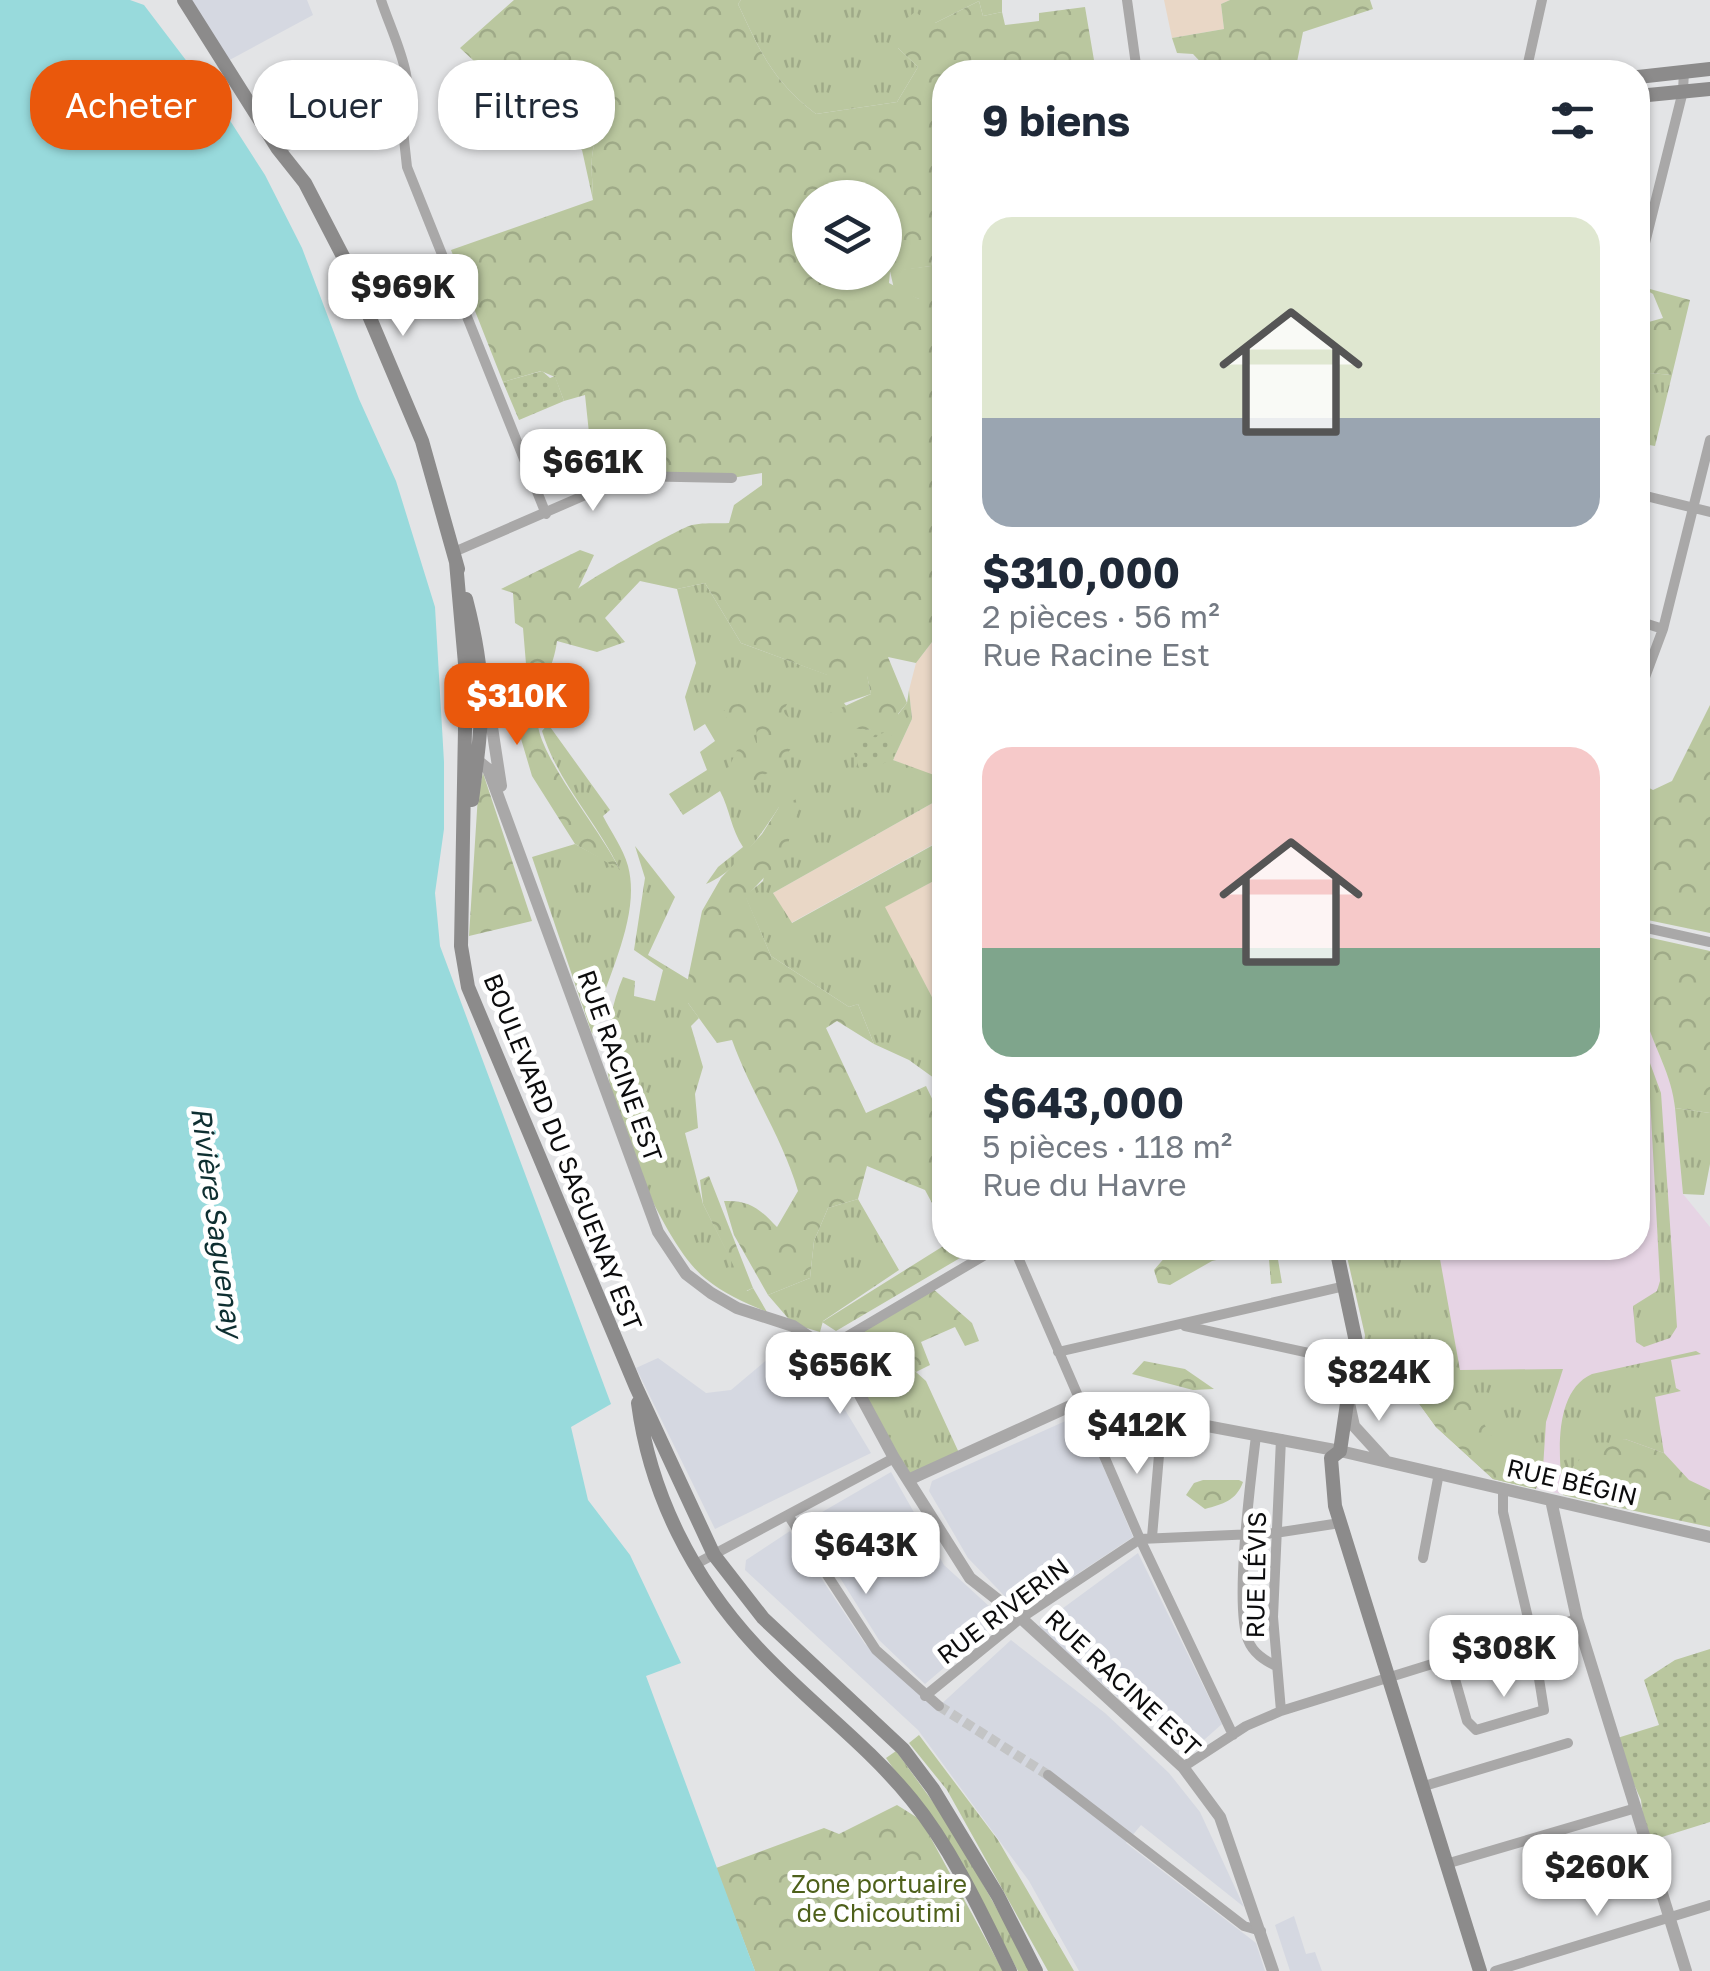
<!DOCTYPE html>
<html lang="fr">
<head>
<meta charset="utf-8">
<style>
	body { margin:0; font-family:"Golos Text",sans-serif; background:#f2f2f3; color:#1f2937; height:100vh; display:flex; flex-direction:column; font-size:38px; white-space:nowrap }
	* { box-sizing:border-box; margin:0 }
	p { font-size:32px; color:#747a83 }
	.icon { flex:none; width:55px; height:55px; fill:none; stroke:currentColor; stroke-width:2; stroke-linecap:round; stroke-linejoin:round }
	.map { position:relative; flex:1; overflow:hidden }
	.panel { position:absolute; left:932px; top:60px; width:718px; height:1200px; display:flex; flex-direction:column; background:#fff; border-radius:40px; box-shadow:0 2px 8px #0004 }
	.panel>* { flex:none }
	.guide { position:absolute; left:30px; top:60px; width:752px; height:90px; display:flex; gap:20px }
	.buttons { position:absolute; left:792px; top:180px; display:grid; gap:20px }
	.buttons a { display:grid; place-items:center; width:110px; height:110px; border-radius:50%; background:#fff; box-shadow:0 2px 8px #0004; font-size:50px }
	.price { position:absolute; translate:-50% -85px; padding:0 22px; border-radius:20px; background:#fff; color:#222; font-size:32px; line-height:65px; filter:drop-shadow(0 2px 5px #0008) }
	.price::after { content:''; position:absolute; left:50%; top:60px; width:30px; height:22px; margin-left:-15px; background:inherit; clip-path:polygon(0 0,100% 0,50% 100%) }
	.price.on { background:#ea580c; color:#fff }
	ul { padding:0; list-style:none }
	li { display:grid; align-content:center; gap:20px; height:530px; padding:0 50px }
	li span { display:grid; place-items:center; height:310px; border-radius:30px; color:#555 }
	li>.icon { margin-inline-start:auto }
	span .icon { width:180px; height:180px; fill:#fffc; stroke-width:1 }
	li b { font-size:42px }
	h2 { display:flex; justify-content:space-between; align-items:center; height:120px; padding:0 50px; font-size:42px }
	.chip { padding:0 35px; border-radius:40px; background:#fff; box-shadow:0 2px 8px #0004; font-size:35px; line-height:90px }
	.chip.on { background:#ea580c; color:#fff }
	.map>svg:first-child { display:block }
</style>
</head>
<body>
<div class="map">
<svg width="1710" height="1971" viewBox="0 0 1710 1971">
	<defs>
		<pattern id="grass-tufts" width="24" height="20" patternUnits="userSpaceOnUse" patternTransform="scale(2.5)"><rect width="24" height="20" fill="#bac79f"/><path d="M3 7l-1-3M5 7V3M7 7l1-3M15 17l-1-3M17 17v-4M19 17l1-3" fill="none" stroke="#9faa88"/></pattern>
		<pattern id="forest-crowns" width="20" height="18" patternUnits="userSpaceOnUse" patternTransform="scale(2.5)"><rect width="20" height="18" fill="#bac79f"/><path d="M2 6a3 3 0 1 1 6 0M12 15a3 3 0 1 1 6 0" fill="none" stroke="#9faa88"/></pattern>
		<pattern id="garden-dots" width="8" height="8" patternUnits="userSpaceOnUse" patternTransform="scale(2.5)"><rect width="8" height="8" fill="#bac79f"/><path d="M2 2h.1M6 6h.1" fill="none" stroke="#9faa88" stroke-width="1.8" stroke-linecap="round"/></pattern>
	</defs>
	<rect width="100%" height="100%" fill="#e3e4e6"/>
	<!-- built -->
	<path fill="#d5d8e1" d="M184,0h123l6,15 -89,48z
		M782,1347l45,33 44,73 -156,76 -79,-161 22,-10 48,35 25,-3z
		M1081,1414l52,123 -113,75 -52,-54 -39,-67 3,-10z
		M891,1472l53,93 58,53 -77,66 -46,-44 -74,-118z
		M790,1531l75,113 72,64 74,-68 94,73 64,60 31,39 44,95 -103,-82 -15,18 130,100 9,28h-186l-50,-90 -111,-151 -173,-160 1,-10z
		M1138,1553l84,171 -35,31 -151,-127z
		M1294,1916l12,38 9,-2 7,19h-32l-15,-46z"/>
	<!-- education -->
	<path fill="#e6d4e4" d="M1638,977l7,41 28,71 10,105 27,33v300l-217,-48 -57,-52 -34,-47 -40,-8 3,-37 -20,-87h293z"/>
	<!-- medical -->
	<path fill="#e9d7c6" d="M1164,0h66l-9,4 3,25 -52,9z
		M945,625v156l-52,-21 19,-41 -3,-29 7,-27z
		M945,796v66l-11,-18 -143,79 -18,-30z
		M945,875v147l-61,-115z"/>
	<!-- grass -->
	<path fill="url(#grass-tufts)" d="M741,0h261v12l-19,4 -4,-15 -44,22 -37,25 20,19 -21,35 -81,12c-44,-34 -55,-61 -78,-110z
		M558,71l47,11c19,26 -7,43 -12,68 -3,16 0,34 0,50l-11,-50 -63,-47z
		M933,252l12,11v36h-26l-25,-10 -4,-18 41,-5z
		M1638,372l34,3 -17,71 -17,-3z
		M705,583l36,60 87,32h39l4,19 -27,9 21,27 24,-4 18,-23 2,-13 3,29 -19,41 52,19v17l-172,97 19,30 143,-79 10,18v13l-60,32 60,115v64l-36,-26 -35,-16 -16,-40 -9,3 -78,-51 -26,-60 18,-15 16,-74c-17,26 -43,66 -73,77l12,-17 25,-20c-12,-18 -13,-37 -23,-56l-37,24 -14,-21 38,-24 -7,-18 15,-11 -10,-17 -11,7 -9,-34 11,-34 -19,-74z
		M548,724l62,86 -7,6c8,16 20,32 25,50 14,53 -25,116 -36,168l-60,-177 43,-13 44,24c-23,-47 -62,-87 -77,-137z
		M635,846l40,51 -27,58 41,25 -1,23 11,15 -8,8 12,41 -8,27 3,34 -13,5 18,71 44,87 6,-3 14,24c-21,-9 -43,-18 -61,-33 -40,-31 -91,-154 -98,-205 -4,-30 3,-69 15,-97l12,4 -1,15 21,5 8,-31 -29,-20 11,-72z
		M1640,1036l21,57 16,234 -7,11 -26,9 -8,-5 -3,-36 24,-15 3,-10 -11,-202 -7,-1z
		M1675,1108l35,5v51l-6,31 -21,-1z
		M858,1199l41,71 -76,51 -3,11 -27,-8 -25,-29 42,-17 4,-37 14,-33z
		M1345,1248h93l22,122 103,-1 -17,53 -3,46 -7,21 -43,-10 -57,-52 -34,-47 -40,-8 3,-37z
		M847,1336l40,25 11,-5 28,25 34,74 -52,25 -79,-133z
		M1696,1351l5,3 -30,6 5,28 5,3 -26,6 9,56 -39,-14 -52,28 15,34 -25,-6c-4,-36 -11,-103 29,-121z
		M919,1735l79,105 76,131h-26l-101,-181 -38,-47z
		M896,1751l53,73 83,147h-14l-62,-114 -70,-99z"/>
	<!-- forest -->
	<path fill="url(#forest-crowns)" fill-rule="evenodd" d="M514,0h227l-3,4c23,49 34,76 78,110l81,-12 21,-35 -20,-19 -2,-21 19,-15 20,11 44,-22 4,15 19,-4 3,13 34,-4v-8l46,-6 11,65h-151v191l-12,-10 -2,13 -41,6 -1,11 30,16h26v326l-29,38 -28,-6 19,46 -9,11 1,13 -34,3 -27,-5 -8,-12 41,-19 -4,-18 -40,9v-10l-86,-32 -36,-60 -28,6 -37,-8 -35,37 20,24 -28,10 -40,-11c-3,28 -23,57 -19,85 6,37 63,105 82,144l-45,-26 -43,-68 -16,-54 10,-58 -3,-36 -8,-5 -2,-30 -12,-4 79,-39 14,5 -16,34c9,-9 97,-58 111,-63 12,-4 28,-2 40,-3l5,-18 28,-20v-12l-30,5 -113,2 -30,-47 -4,-38 -21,6 -9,-24 -14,-6 -38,11 -52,-132 142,-50c0,-16 -3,-35 0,-50 5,-25 31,-41 12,-68l-47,-11 -39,32 -59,-55zM810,198h75v74h-75z
		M1230,0h140l3,9 -70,23 -8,40h-85l-17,-18 -16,-1 -5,-15 52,-9 -3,-25z
		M1639,286l51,14 -18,75 -34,-3v-47l25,-7 -10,-24z
		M792,679l2,11 -11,22 18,18c-16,33 -29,45 -64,57l-7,-22 7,-15 20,-7 -1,-21 -36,-5 8,-12 22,-2z
		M1710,705v228l-72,-15v-136l15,8 19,-9z
		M483,773l49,148 -63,15 9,-141z
		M803,796l-19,60 -38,41 25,59 78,51 9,-3 16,40 -37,-23 -11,7 40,85 60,-27 19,40v101l-20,-37 -58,-24 -9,33 -30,9 -14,33 -4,37 -42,17 -34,-60 -10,-34c26,-1 36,8 53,26l21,-36c-16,-54 -47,-98 -66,-151l-15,3 -29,-40 -2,-15 16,-77 19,-33 41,-44 17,-27z
		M1638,935l72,16v162l-35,-5c-3,-33 -21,-60 -30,-92 -7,-27 -8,-54 -7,-81z
		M709,1176l44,112 -7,3 -43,-87 -3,-24z
		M945,1245l32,3 -141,83 -14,-9z
		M1173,1248h103l6,35 -11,1 -2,-25 -8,-9 -49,11 -42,24 -12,-2 -4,-13z
		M931,1287l41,36 7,18 -14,5 -10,-19 -34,15 9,23 -14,7 -18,-16 -11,5 -29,-12 -11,-13z
		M1426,1356l34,14 -2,10 47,79 18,6 8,23 -38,-9 -57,-52 -34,-47 -40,-8z
		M1144,1361l41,8 29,20 -21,1 -61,-16z
		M1625,1439l39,14 25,27 21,10v37l-122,-26 -15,-34 17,-19z
		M1203,1480h36l4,2c-7,19 -20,22 -38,27l-19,-14 8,-12z
		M897,1805l24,15 82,151h-248l-39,-103 108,-40 15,6z"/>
	<!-- garden -->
	<path fill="url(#garden-dots)" d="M542,371l8,7 5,-2 9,25 -45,19 -16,-38z
		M889,731l8,17 -4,12 -33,11 -9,-27z
		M1710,1649v173l-64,20 -5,-42 -27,-61 45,-14 -15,-45 31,-20z"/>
	<!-- water -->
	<path fill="#98dadc" d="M0,0h130l14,5 76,100 45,70 37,73 57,151 37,82 39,126 9,155v67l-9,64 5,53 171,458 -40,23 17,73 42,55 51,108 -35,13 109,295h-755z"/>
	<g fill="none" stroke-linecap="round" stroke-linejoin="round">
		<!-- minor-tunnel -->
		<path stroke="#c3c4c5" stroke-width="10" stroke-dasharray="10 5" stroke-linecap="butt" d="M939,1706l109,69"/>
		<!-- minor -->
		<path stroke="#a9a8a8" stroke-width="10" d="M381,0c12,37 39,84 21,121
			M1127,0l10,72
			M1526,72l16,-72
			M402,121l5,46 139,347
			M278,149l89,-32 35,4
			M1638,271l45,-180 1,-20
			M1638,494l72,18
			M454,552l175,-76 103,2
			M1638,621l25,8
			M1638,696l25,-67 47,-189
			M1638,926l72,16
			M1014,1248l126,291 93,196
			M1185,1326l170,37
			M829,1347l168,-99
			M1058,1352l287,-66
			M1256,1436c-5,41 -22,170 -8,204 5,13 16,20 28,26
			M1281,1439l-8,178 8,94
			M788,1515l88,135 63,56
			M1152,1537l10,-117
			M1423,1558l16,-85
			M694,1565l200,-107
			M1449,1658l18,63 9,9 68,-20 -12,-75 -29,-123v-23
			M925,1696l96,-78 119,-79 135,-6 65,-10
			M1183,1767l63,-41 35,-15 296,-92
			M1048,1775l196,151 17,5
			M1421,1787l147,-44
			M1446,1864l190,-56
			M1495,1971l215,-66"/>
		<!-- tertiary -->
		<path stroke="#a9a8a8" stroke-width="12" d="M486,688l15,98
			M473,757l15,12 5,13 165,450 28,42 25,19 26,15 56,18 47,32 54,100 76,120 51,40 162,149 37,50 53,154
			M1349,1403l5,23 31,34
			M908,1480l171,-78 261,49 370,86
			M1551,1500l26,119 109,352"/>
		<!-- secondary -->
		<path stroke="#8c8b8b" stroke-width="14" d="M184,0l94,149 27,34 43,83 74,175 36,128
			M1638,77l72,-8
			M1638,96l72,-7
			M456,562l10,113 -5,271 7,41 168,400 78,168 49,63 140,131 30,40 65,107 38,75
			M466,599c22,85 17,116 6,201
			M1336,1248l20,94 -16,109 -9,7 4,48 145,465
			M638,1403c12,91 55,175 117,242 50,55 110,97 157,155 40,49 70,114 98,171"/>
	</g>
	<g text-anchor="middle" stroke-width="10" stroke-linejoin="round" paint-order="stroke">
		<!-- street labels -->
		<g font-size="25" fill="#0c0c0d" stroke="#fff">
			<text transform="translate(620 1066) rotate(70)" y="9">RUE RACINE EST</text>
			<text transform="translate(563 1152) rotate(68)" y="9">BOULEVARD DU SAGUENAY EST</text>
			<text transform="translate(1572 1482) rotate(13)" y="9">RUE BÉGIN</text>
			<text transform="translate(1256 1575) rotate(-89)" y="9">RUE LÉVIS</text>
			<text transform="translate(1003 1611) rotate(-37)" y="9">RUE RIVERIN</text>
			<text transform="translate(1123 1683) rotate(43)" y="9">RUE RACINE EST</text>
		</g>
		<!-- park labels -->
		<g font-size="25" fill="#4e601a" stroke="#fff">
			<text x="879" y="1893">Zone portuaire<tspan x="879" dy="29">de Chicoutimi</tspan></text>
		</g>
		<!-- water labels -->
		<g font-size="28" font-style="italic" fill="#0e2f31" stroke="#fff">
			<text transform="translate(217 1222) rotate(82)" y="10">Rivière Saguenay</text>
		</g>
	</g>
</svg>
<div class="buttons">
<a><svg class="icon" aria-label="layers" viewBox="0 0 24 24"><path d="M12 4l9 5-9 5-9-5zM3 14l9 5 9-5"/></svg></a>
</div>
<b class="price" style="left:403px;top:339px">$969K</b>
<b class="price" style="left:593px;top:514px">$661K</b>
<b class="price on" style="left:517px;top:748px">$310K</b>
<b class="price" style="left:840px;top:1417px">$656K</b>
<b class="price" style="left:1379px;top:1424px">$824K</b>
<b class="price" style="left:1137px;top:1477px">$412K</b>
<b class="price" style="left:866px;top:1597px">$643K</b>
<b class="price" style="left:1504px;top:1700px">$308K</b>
<b class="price" style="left:1597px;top:1919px">$260K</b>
<div class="guide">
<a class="chip on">Acheter</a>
<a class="chip">Louer</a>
<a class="chip">Filtres</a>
</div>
<section class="panel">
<h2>9 biens<svg class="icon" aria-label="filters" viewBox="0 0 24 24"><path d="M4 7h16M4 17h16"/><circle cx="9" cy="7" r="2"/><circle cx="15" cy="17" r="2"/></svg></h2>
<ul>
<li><span style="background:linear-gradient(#dfe7d0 65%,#9aa5b1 0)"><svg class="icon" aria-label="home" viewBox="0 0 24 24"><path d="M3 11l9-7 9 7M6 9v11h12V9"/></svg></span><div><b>$310,000</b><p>2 pièces · 56 m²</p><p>Rue Racine Est</p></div></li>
<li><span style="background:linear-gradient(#f6c9c9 65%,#7fa58c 0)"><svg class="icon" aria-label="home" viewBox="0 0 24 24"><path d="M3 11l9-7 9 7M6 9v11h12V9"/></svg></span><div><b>$643,000</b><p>5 pièces · 118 m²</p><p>Rue du Havre</p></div></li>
</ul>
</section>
</div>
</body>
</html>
